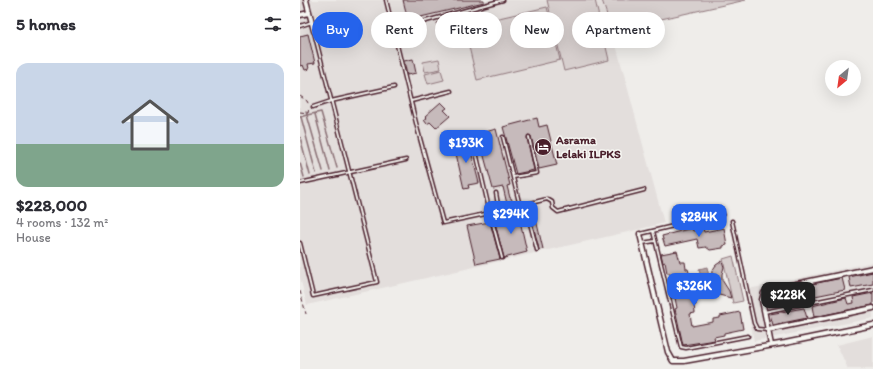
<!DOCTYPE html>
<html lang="en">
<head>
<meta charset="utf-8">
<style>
	body { margin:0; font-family:Itim,sans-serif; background:#f2f2f3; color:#2b2b33; height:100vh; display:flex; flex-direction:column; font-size:15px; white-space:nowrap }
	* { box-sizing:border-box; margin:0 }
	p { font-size:13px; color:#7c7c81 }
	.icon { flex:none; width:22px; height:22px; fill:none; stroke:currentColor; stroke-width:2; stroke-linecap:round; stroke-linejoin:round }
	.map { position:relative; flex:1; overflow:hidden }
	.panel { display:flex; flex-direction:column; background:#fff; width:300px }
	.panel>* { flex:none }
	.hud { position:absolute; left:12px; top:12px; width:380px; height:36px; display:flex; gap:8px }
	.needle { width:26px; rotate:209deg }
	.controls { position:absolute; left:525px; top:60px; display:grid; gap:8px }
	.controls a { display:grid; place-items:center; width:36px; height:36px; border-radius:50%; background:#fff; box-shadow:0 4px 16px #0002; font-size:20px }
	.price { position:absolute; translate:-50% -34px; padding:0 9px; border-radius:8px; background:#2563eb; color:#fff; font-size:13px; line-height:26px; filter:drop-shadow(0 1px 2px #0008) }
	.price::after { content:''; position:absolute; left:50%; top:24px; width:12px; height:9px; margin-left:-6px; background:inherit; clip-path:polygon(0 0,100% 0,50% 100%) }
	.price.on { background:#222; color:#fff }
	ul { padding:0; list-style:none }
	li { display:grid; align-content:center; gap:8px; height:212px; padding:0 16px }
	li span { display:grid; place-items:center; height:124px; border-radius:12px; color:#555 }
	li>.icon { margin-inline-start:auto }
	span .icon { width:72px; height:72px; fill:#fffc; stroke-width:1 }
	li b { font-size:17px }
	h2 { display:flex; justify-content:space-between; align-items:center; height:48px; padding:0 16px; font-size:17px }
	.chip { padding:0 14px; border-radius:18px; background:#fff; box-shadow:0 4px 16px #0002; font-size:14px; line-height:36px }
	.chip.on { background:#2563eb; color:#fff }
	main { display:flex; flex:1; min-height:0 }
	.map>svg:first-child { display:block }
</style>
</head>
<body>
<main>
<section class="panel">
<h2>5 homes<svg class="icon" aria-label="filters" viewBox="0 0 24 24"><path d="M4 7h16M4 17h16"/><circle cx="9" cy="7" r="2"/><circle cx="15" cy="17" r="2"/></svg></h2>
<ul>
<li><span style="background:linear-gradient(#c9d6e8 65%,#7fa58c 0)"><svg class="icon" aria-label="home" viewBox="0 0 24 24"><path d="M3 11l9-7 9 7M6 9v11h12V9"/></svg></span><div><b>$228,000</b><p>4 rooms · 132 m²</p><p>House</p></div></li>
</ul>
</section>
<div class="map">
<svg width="573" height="369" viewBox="0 0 573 369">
	<rect width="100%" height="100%" fill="#efedea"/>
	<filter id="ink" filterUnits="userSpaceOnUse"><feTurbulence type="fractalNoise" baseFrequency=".025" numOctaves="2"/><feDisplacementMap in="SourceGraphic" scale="8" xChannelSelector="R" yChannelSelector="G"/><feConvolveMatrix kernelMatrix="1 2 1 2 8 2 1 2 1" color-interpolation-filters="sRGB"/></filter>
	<g filter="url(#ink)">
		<!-- built -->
		<path fill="#e3dedc" d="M0,0h302l10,30 52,193 -32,8 -325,74 -7,-28z
			M573,262v56l-119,23 -10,-51z
			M573,336v33h-25l-11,-24z"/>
		<!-- green -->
		<path fill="#d7cfce" stroke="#90777c" d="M247,0h48l14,60 -45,11z
			M302,0h144l-134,30z
			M247,7l13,53 -83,20 -13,-54z
			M139,59l2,10 -16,3 -2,-10z
			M141,70l3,10 -16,4 -3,-10z
			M433,256l10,45 -10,2 -10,-44z"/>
		<!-- water -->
		<path fill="#b4a4a5" stroke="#8a6f74" d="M407,267l5,24 -8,1 -5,-23z"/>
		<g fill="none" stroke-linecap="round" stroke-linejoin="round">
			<!-- stream -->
			<path stroke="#8a6f74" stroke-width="1.5" d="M15,114l15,57
				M0,117l7,-2 -1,-3
				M1,117l15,56
				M0,137l10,38
				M0,163l4,14
				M23,171l-16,-56 14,-3 16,56"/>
		</g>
		<!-- building -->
		<path fill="#c6babb" stroke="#4a1f2b" d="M103,0h81v2l-76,18z
			M159,17l2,7 -23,5 -1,-6z
			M8,34l7,29 -7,1 1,5 -4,1 -2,-5 -3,1v-30z
			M113,59l3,14 -9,2 -3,-14z
			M141,102l6,6 -3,2 6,6 -14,12 -6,-6 -3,2 -3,-4 3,-2 -2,-2z
			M237,118l2,9 8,-2 10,40 -18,4 -8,-33 -3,-1 -1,3 7,32 -18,4 -13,-47z
			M196,129l14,56 -3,1 3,12h1l2,4 -6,2 -4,-17 -10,2 -15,-55z
			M167,136l12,47 -11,2 1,3 -5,1 -9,-40 6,-1 -3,-9z
			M233,207l10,42 -4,1 -10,-42z
			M218,212l9,40 -23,6 -10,-39z
			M190,222l10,37 -24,5 -9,-38z
			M392,228l1,3 10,-3 1,4 20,-4 3,17 -4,1v2l-13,2 -4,-3 -7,1 -2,-9 -32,7 -3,-10z
			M377,251l3,11h5l1,7h2l2,7 -5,1 5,21 4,-1 2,8h-2l1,8 -5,1 2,12 21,-4v-3l7,-1v-2l20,-4 3,17 -19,4v2l-10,2 1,3 -32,5 -8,-36 2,-1 -2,-10h-3l-3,-14 3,-1 -2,-10h-3l-2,-11 -2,1 -2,-9z
			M422,261l2,6 -2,7v6l7,11 2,7 -12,-3 -5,-6 -3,-7 1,-11 4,-6z
			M573,272v12l-22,4 -2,-11z
			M542,278l3,12 -35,7 -3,-12z
			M500,287l2,14 -34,6 -1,-12 6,-3z
			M573,293v12l-59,12 -2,-11 34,-8 2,6 6,-1 -1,-6z
			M504,308l3,10 -34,7 -3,-11z"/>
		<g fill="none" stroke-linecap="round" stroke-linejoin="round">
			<!-- lane casing -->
			<g stroke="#4a1f2b" stroke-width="5">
				<path id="lane" d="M86,0l32,131 25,92 47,-10 12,45
					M0,26l12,-4
					M93,30l110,-30
					M111,101l40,-10
					M13,107l18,-6 63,-14
					M203,137l17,69
					M176,152l14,61 57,-14 5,3 1,6 5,4 86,-22
					M213,177l24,-4 -8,-36
					M0,183l106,-23
					M196,193l3,18
					M225,204l12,46
					M432,221l22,102 3,6 11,1
					M353,231l28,116 5,1 62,-12
					M340,234l83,-20
					M0,243l13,53 64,-14 -63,-250
					M342,243l13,-2
					M464,312l109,-22"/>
			</g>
			<!-- street casing -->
			<g stroke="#4a1f2b" stroke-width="7">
				<path id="street" d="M6,0l8,31
					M0,15l9,-2
					M340,234l28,118 5,9h11l101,-18 88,-18
					M468,330l105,-22
					M471,345l-9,-45 2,-7 8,-4 101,-21"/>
			</g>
			<!-- path -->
			<path stroke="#4a1f2b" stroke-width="1" stroke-dasharray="4 3" stroke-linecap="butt" d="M0,96l7,5 2,4
				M0,112l8,1 1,-5
				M0,291l6,23"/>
			<!-- lane -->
			<use href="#lane" stroke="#f6f6f2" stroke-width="2"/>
			<!-- street -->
			<use href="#street" stroke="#f6f6f2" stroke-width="4"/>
		</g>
	</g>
	<!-- icons -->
	<defs>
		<g id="hotel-disc" transform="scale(0.9)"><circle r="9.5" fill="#4a1f2b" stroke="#f6f6f2"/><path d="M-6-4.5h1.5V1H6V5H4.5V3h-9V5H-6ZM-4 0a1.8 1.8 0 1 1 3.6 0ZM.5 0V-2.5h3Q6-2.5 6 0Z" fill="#fff"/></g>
	</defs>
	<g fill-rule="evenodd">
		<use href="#hotel-disc" x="243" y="147"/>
	</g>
	<g text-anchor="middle" stroke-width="3" stroke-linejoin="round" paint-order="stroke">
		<!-- poi labels -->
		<g font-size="12" font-weight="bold" fill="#4a1f2b" stroke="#f6f6f2" text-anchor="start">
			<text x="256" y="144">Asrama<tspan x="256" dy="14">Lelaki ILPKS</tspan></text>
		</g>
	</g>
</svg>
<div class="controls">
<a><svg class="needle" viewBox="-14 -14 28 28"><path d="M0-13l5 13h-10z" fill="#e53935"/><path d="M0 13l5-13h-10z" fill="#7c7c81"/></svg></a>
</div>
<b class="price" style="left:166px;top:164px">$193K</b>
<b class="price" style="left:211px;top:235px">$294K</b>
<b class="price" style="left:399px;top:238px">$284K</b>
<b class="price" style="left:394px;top:307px">$326K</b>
<b class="price on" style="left:488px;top:316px">$228K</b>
<div class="hud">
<a class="chip on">Buy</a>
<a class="chip">Rent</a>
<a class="chip">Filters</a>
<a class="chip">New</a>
<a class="chip">Apartment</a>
</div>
</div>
</main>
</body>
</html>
